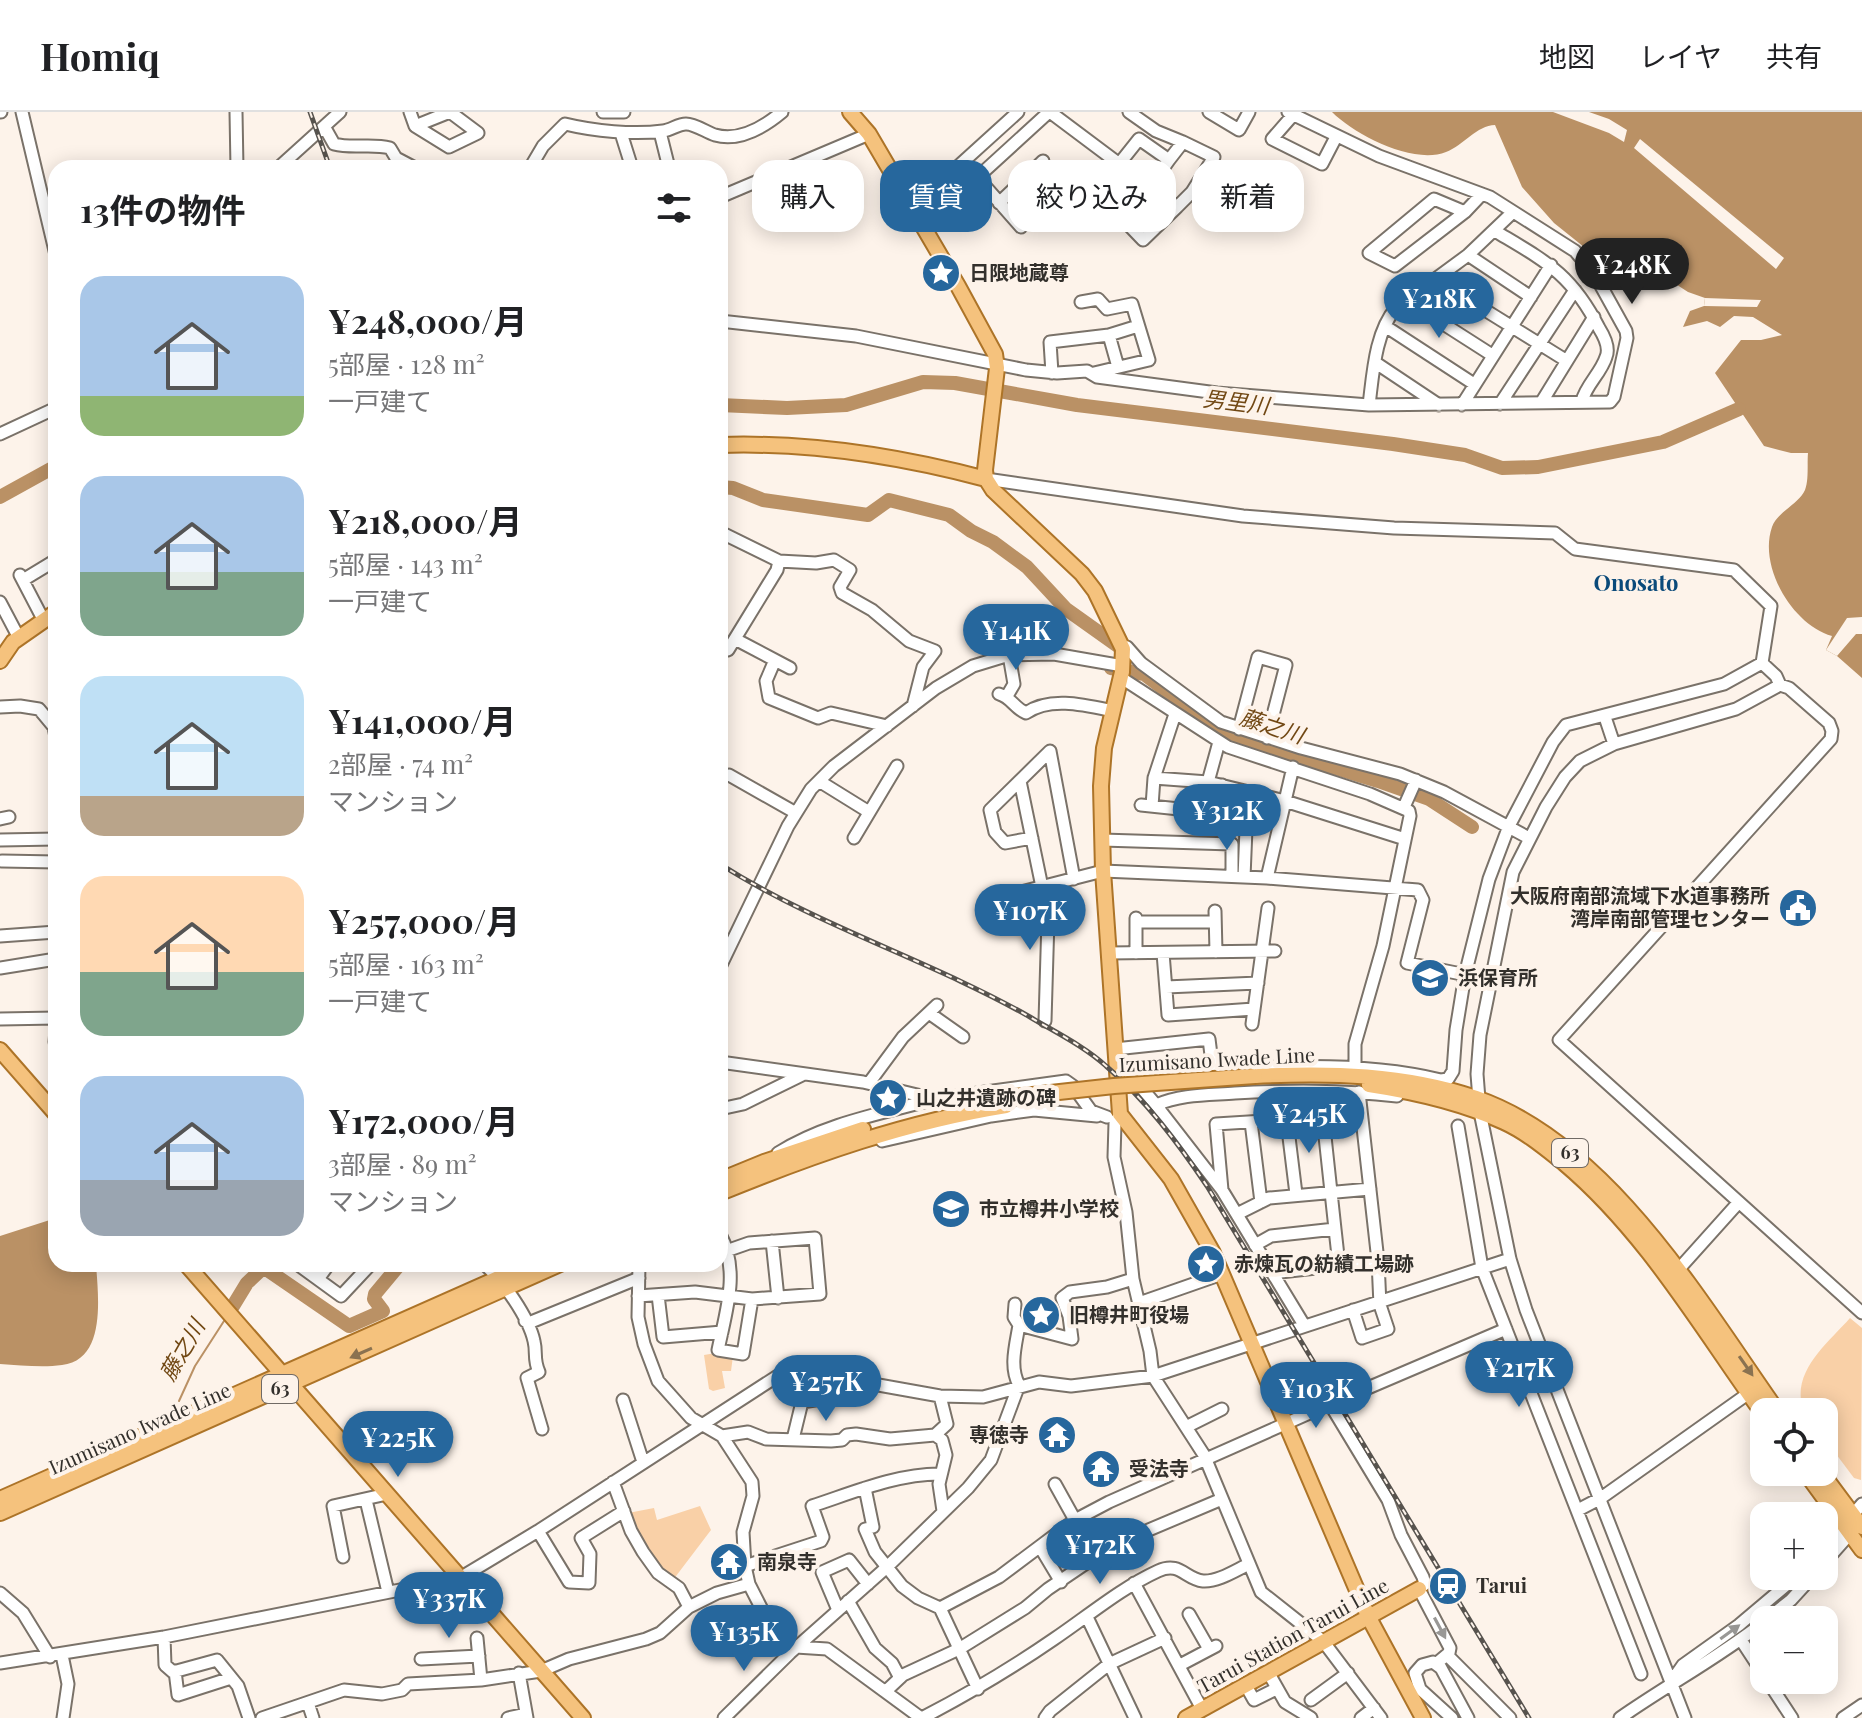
<!DOCTYPE html>
<html lang="ja">
<head>
<meta charset="utf-8">
<style>
	body { margin:0; font-family:"Playfair Display","Noto Sans JP",serif; background:#f2f2f2; color:#202124; height:100vh; display:flex; flex-direction:column; font-size:30px; white-space:nowrap }
	* { box-sizing:border-box; margin:0 }
	p { font-size:26px; color:#757577 }
	.icon { flex:none; width:44px; height:44px; fill:none; stroke:currentColor; stroke-width:2; stroke-linecap:round; stroke-linejoin:round }
	.map { position:relative; flex:1; overflow:hidden }
	.side { position:absolute; left:48px; top:48px; width:680px; height:1112px; display:flex; flex-direction:column; background:#fff; border-radius:24px; box-shadow:0 4px 20px #0003 }
	.side>* { flex:none }
	.guide { position:absolute; left:752px; top:48px; width:760px; height:72px; display:flex; gap:16px }
	.controls { position:absolute; left:1750px; top:1286px; display:grid; gap:16px }
	.controls a { display:grid; place-items:center; width:88px; height:88px; border-radius:16px; background:#fff; box-shadow:0 4px 20px #0003; font-size:40px }
	.price { position:absolute; translate:-50% -68px; padding:0 18px; border-radius:28px; background:#26679d; color:#fff; font-size:26px; line-height:52px; filter:drop-shadow(0 2px 4px #0008) }
	.price::after { content:''; position:absolute; left:50%; top:48px; width:24px; height:18px; margin-left:-12px; background:inherit; clip-path:polygon(0 0,100% 0,50% 100%) }
	.price.on { background:#222; color:#fff }
	ul { padding:0; list-style:none }
	li { display:flex; align-items:center; gap:24px; height:200px; padding:0 32px }
	li span { display:grid; place-items:center; flex:none; width:224px; height:160px; border-radius:24px; color:#555 }
	li>.icon { margin-inline-start:auto }
	span .icon { width:96px; height:96px; fill:#fffc; stroke-width:1 }
	li b { font-size:34px }
	h2 { display:flex; justify-content:space-between; align-items:center; height:96px; padding:0 32px; font-size:34px }
	.pill { padding:0 28px; border-radius:24px; background:#fff; box-shadow:0 4px 20px #0003; font-size:28px; line-height:72px }
	.pill.on { background:#26679d; color:#fff }
	header { display:flex; align-items:center; gap:48px; box-sizing:border-box; height:112px; padding:0 40px; background:#fff; border-bottom:2px solid #e0e0e0 }
	header strong { font-size:38px }
	nav { display:flex; gap:44px; margin-inline-start:auto; font-size:28px }
	.map>svg:first-child { display:block }
</style>
</head>
<body>
<header>
<strong>Homiq</strong>
<nav><a>地図</a><a>レイヤ</a><a>共有</a></nav>
</header>
<div class="map">
<svg width="1862" height="1606" viewBox="0 0 1862 1606">
	<rect width="100%" height="100%" fill="#fdf3ea"/>
	<!-- green -->
	<path fill="#f9d0a7" d="M1850,1206l12,10 -1,152 -7,-2 -30,-40v-26h-20c-15,-39 23,-68 46,-94z
		M716,1241l17,3 -2,15h-9l3,17 -12,3 -4,-2 -5,-34z
		M700,1394l11,24 -38,50c-22,-16 -34,-42 -45,-67l26,-5 3,12z"/>
	<!-- water -->
	<path fill="#ba9165" d="M1332,0h530v566l-25,-22 -11,-6 6,-14c-39,-11 -74,-69 -60,-109 5,-15 27,-23 33,-37 4,-10 2,-26 3,-37h-17l-27,-7 -49,-73 26,-33h20l21,-5 -29,-18 -19,-1 -14,11 -13,-6 -24,6 7,-16 14,-5 1,-8 -17,-6 -17,-11 -36,-1 -36,-21 -45,-36 -32,-36 -27,-62c-18,0 -32,21 -49,27 -33,13 -91,-17 -114,-40z
		M56,1106v46h40c2,31 11,96 -34,101 -20,3 -42,0 -62,-1v-128z"/>
	<!-- pier -->
	<path fill="#fdf3ea" d="M1553,0h36l20,7 18,11 -3,12 -15,-9z
		M1640,27l144,119 -8,11 -142,-121z
		M1705,186l56,2 -4,7 -53,-1z
		M1862,505v17h-6l-19,22 -11,-6 21,-32z"/>
	<g fill="none" stroke-linecap="round" stroke-linejoin="round">
		<!-- stream -->
		<path stroke="#ba9165" stroke-width="2" d="M179,1289l16,-35 29,-45"/>
		<!-- river -->
		<path stroke="#ba9165" stroke-width="14" d="M720,293l67,3 59,-3 77,-23 32,1 122,22 316,39 72,11 37,13 36,-1 125,-25 76,-33
			M720,375l13,1 30,12 105,15 21,-15 60,15 22,16 22,11 34,25 39,42 59,42
			M0,385l56,-31
			M1111,556l33,6 78,59 156,48 51,18 43,28
			M233,1194l14,-23 16,-15 3,1 83,57 34,-15 -9,-12 1,-5 25,-30"/>
		<!-- minor casing -->
		<g stroke="#7a7269" stroke-width="15">
			<path id="minor" d="M0,0h1
				M22,0l34,143
				M236,0l1,56
				M410,0l5,14 34,21 29,-14 -28,-21 -35,14
				M603,0h21
				M1050,0l100,75 19,-27 -30,-21 -43,54 23,22 31,-28 27,20 15,-15 22,-35 -31,-15 -14,18
				M1129,0l27,19 27,11
				M1209,0l30,18 10,-18
				M1293,3l-21,24 50,25 14,-27
				M325,16l9,16c19,5 37,-1 56,4l6,10 19,10
				M660,20l9,36
				M621,21l11,35
				M278,56l62,-56
				M530,56l13,-22 22,-22c29,7 68,11 98,7 8,-1 15,-7 23,-7 9,0 20,8 29,11 25,7 49,-8 67,-23
				M977,65l44,50 50,-50
				M905,83l38,-15 75,-68
				M720,85l149,-63
				M999,91l44,-42
				M1465,100l-31,-13 -65,54 26,13 70,-54 17,-18
				M1119,103l24,25 34,-33
				M923,115l126,-115
				M1495,119c50,30 76,42 104,97 5,8 11,20 7,29 -5,16 -20,28 -24,44
				M1468,143l63,42
				M1435,167l132,82
				M1406,188l86,55
				M1081,190l17,-3 9,10 25,-5 17,56 -55,13
				M720,209l136,15 170,34 31,3 30,-2 10,6 120,16 152,12 241,-3 4,-5 13,-59 -1,-7 -31,-56 -20,-24 -85,-54 -111,-41 -91,-44
				M1385,214l89,58
				M1109,223l9,32
				M1376,251l63,42
				M1052,261l-2,-31 59,-7 29,-9
				M1541,291l53,-86
				M1500,292l75,-114
				M1369,293c4,-31 6,-73 27,-97l72,-53 45,-43
				M1462,293l89,-140
				M0,322l56,-26
				M986,367l257,37 151,12 161,5 20,16 159,21 37,36 -9,57 -38,21 -158,41 -13,17 -44,84 -20,53 -24,96 -9,55 -3,41 -5,8 -7,1c-101,-24 -207,-10 -310,-3
				M720,420l59,29 37,2 18,-3 16,10 -10,17 2,6 30,17 37,31 26,10 -12,16 -10,39
				M20,463l24,46
				M23,468l33,-20
				M0,490l19,36
				M735,527l55,29
				M1122,534l5,1 14,16 80,59 80,26 99,26 44,18 85,46
				M728,538l49,-80 2,-9
				M775,548l-9,21 3,17 49,20 13,-5 56,13
				M1762,551l14,13 4,9
				M1120,565l108,70 142,47 39,17 1,5 -27,130 -28,98v23
				M999,582c12,3 15,14 27,19 24,-17 59,-8 87,-2
				M1007,584l7,-12 -5,-29
				M0,595l20,-1 19,3 15,18 2,10
				M1605,605l9,27
				M1239,617l19,-72 28,8 -19,73
				M720,665l9,-2 67,38
				M1154,666l54,4 77,19 120,38
				M819,669l50,31
				M1020,669l22,106
				M1208,670l11,-40
				M1141,693l76,8 5,-28
				M1152,694l2,-28 21,-64
				M1404,695l12,-27
				M0,707l9,-2
				M854,726l43,-72
				M1032,726l-27,5 -10,-11 -5,-22 60,-59 24,128
				M0,728l56,-1
				M1102,728l130,4v32
				M2,749l54,1
				M1244,765l2,-48
				M1267,766l26,-111
				M1021,780l82,-21 164,7 151,12 5,10 -16,63 84,17
				M1215,799l1,41
				M1136,806v35
				M1136,810h79
				M0,824l56,-4
				M1108,841l167,-2
				M1163,841l5,62 86,-6
				M720,855l68,-141 23,-37 23,-23 102,-78 37,-22 36,-11 45,-1 69,12
				M0,856l56,-9
				M1166,875l92,-4
				M929,901l34,24
				M0,907l56,-1
				M1045,909l4,-136
				M1252,912l16,-116
				M55,930l1,-12
				M1115,937l94,-10 4,32
				M720,950l143,20 71,17 132,-18 7,5 18,25 16,6
				M1116,950l9,6 31,37 66,85 82,135
				M869,971l34,-46 34,-32
				M1156,993c25,-11 52,-10 79,-12 58,-3 104,-3 162,3
				M720,997l23,-5 59,-29
				M1120,1002l-5,9 -1,34 12,55 7,67 17,72 3,25 51,79 57,137 62,49 58,77
				M1287,1009l9,73
				M1251,1010l10,80
				M1458,1014l24,142 159,406
				M882,1029l109,-25 43,-6 63,6
				M778,1041c46,-29 101,-39 153,-53
				M1222,1078l-6,-66 145,-9
				M1237,1102l32,-16 101,-9
				M1335,1117l4,36
				M720,1122c20,37 6,77 -2,116l25,4 9,-55
				M772,1129l6,57
				M1255,1133l16,-9 64,-7 -12,-111
				M297,1152l44,32 30,-32
				M484,1152c18,15 45,54 50,77 3,12 -1,18 5,31l-12,6 15,51
				M639,1152l-1,53 6,27 14,37 33,37 31,18 30,46 1,14 -10,36 2,34 4,18 25,49 16,20
				M1678,1158l61,-68
				M1272,1161l106,-12
				M318,1167l11,-15
				M658,1183l5,42 59,-5
				M638,1184l57,-4 57,7 68,-5 -5,-56 -66,5 -20,7
				M1139,1191l83,-29
				M1353,1198l9,28 26,-9 -8,-24 -2,-44 -19,-169
				M525,1209l6,1 108,-44
				M1019,1213l53,14 -3,-23 -7,-18 8,-6 37,-5 26,-8
				M1342,1287l164,-70
				M623,1288l20,62
				M1186,1315l36,-18
				M935,1323l7,5 4,15 -7,29 4,27
				M722,1324l26,-4 18,7 65,2 11,-1 5,-5 9,-1 34,5 45,-4 12,-11 -7,-28
				M793,1327l9,-37 32,-5 11,-18
				M613,1370l18,49 12,21 15,21 21,15 10,19
				M1055,1372l20,36
				M865,1376l8,39 -8,2 10,23 27,34 16,12 22,10 38,81
				M366,1388l22,92
				M1578,1398l23,-12 148,-105
				M538,1419l31,51 20,1 1,-29 -9,-16 43,-27
				M1040,1435l21,35
				M1824,1436l38,-44
				M343,1445l-10,-51 54,-12
				M1824,1451l31,-35
				M745,1454l76,-25 2,-4 -11,-31c40,-13 84,-32 127,-32
				M1134,1471l68,126
				M0,1481l23,20 27,44
				M848,1489l27,47 17,15 8,15
				M940,1496l59,-31 76,-57 34,-18 221,-98 58,96 13,35 22,42 2,7 -6,5 31,59 -1,5 -12,10
				M838,1498l-16,-38 27,-12 19,24
				M1189,1502l20,35
				M1087,1505l48,101
				M1766,1508l25,-20 22,-24
				M164,1525l1,28 8,7 44,-12 21,26 11,32
				M477,1526l4,42
				M1741,1528l23,35
				M796,1535l31,2 94,69
				M62,1543l6,29 -5,34
				M1447,1543l63,63
				M421,1547l58,-3
				M0,1551l164,-26 296,-59 78,-47 255,-165 7,-1 45,14 95,17 43,1 56,-15 32,4 82,-10 357,-117
				M1180,1553l36,-19
				M175,1559l3,24 53,-17
				M1268,1560l17,30 26,16
				M519,1561l8,45
				M1767,1568l25,38
				M1671,1570l12,-17 56,-40 58,-49
				M1245,1572l9,16 22,-11
				M886,1579l17,-16 56,-26 66,-41 23,-19 65,-44 109,-46
				M1311,1588l37,-27
				M308,1591l5,15
				M262,1606l82,-28 38,4 20,-4 6,-6 73,-4 60,-9 28,-12 77,-20 14,-6 29,-26 28,-14 32,-9
				M508,1606l18,-4
				M724,1606l66,-65 97,-86 81,-79 23,-28 28,-75c-10,-18 -3,-41 0,-60l-5,-8 1,-13
				M922,1606c46,-24 90,-50 132,-79 34,-23 67,-51 104,-68 22,-10 27,8 45,10 15,1 33,-11 46,-17
				M1045,1606l5,-7 59,-47 56,-26
				M1361,1606l13,-10
				M1452,1606l-32,-29 -5,-16 7,-8 11,-3 8,6 27,50
				M1620,1606c47,-33 98,-60 144,-96
				M1685,1606l-159,-408 -16,-51 -30,-147 -3,-38 3,-39 33,-163 33,-65 19,-30 15,-16 34,-17 122,-35 44,-24 9,3 40,35 3,8 -1,8 -272,301 303,273
				M1843,1606l19,-13"/>
		</g>
		<!-- major casing -->
		<g stroke="#ad7428" stroke-width="18">
			<path id="major" d="M850,0l19,22 89,152 37,68 2,14 -12,102 1,9 7,11 89,84 13,17 28,58 -1,23 -18,76 -3,38 2,85 17,243 51,65 42,74 155,363 55,102
				M720,333c90,-3 179,11 266,34
				M0,549l13,-19 43,-30
				M0,938l56,64
				M1255,964c75,-4 149,-2 221,22 133,46 225,205 302,314
				M1369,973c47,7 92,17 135,37 22,10 41,26 60,41 83,70 137,165 200,252
				M720,1068l44,-18 99,-33
				M720,1081c93,-38 186,-71 286,-87
				M186,1152l397,454
				M1805,1360l57,78
				M1821,1360l41,55
				M0,1387l530,-235
				M0,1401l560,-249
				M1186,1606l233,-129"/>
		</g>
		<!-- minor -->
		<use href="#minor" stroke="#fff" stroke-width="11"/>
		<!-- major -->
		<use href="#major" stroke="#f5c27d" stroke-width="14"/>
		<!-- rail casing -->
		<g stroke="#57534e" stroke-width="5">
			<path id="rail" d="M310,0l20,56
				M720,752c97,62 210,96 310,153 25,15 54,29 76,49 40,34 72,77 101,120l322,532"/>
		</g>
		<!-- rail -->
		<use href="#rail" stroke="#fdf3ea" stroke-width="2" stroke-dasharray="6" stroke-linecap="butt"/>
		<!-- major-bridge casing -->
		<g stroke="#ad7428" stroke-width="18" stroke-linecap="butt">
			<path id="major-bridge" d="M1005,986l109,-12 141,-10"/>
		</g>
		<!-- major-bridge -->
		<use href="#major-bridge" stroke="#f5c27d" stroke-width="14"/>
	</g>
	<!-- one-way arrows -->
	<defs><path id="oneway-solid" d="M-6-.8H1V-3.2L6.5 0L1 3.2V.8H-6Z" transform="scale(2)"/></defs>
	<g fill="#8a7250">
		<use href="#oneway-solid" transform="translate(361 1241) rotate(156)"/>
		<use href="#oneway-solid" transform="translate(1746 1254) rotate(55)"/>
	</g>
	<g fill="#999896">
		<use href="#oneway-solid" transform="translate(1440 1516) rotate(62)"/>
		<use href="#oneway-solid" transform="translate(1730 1520) rotate(-36)"/>
	</g>
	<!-- icons -->
	<defs>
		<g id="sight-disc" transform="scale(2)"><circle r="9.5" fill="#26679d" stroke="#fdf3ea"/><path d="M0-6L1.8-2.2L6-1.7L2.9 1.2L3.7 5.4L0 3.3L-3.7 5.4L-2.9 1.2L-6-1.7L-1.8-2.2Z" fill="#fff"/></g>
		<g id="civic-disc" transform="scale(2)"><circle r="9.5" fill="#26679d" stroke="#fdf3ea"/><path d="M-.6-6.5H3V-4.5H.6V-3L4-1V1h2V6H-6V1h2V-1L-.6-3ZM-1.2 2.5V6h2.4V2.5Z" fill="#fff"/></g>
		<g id="school-disc" transform="scale(2)"><circle r="9.5" fill="#26679d" stroke="#fdf3ea"/><path d="M0-5L7-2L0 1L-7-2ZM-4 1L0 2.5L4 1V4Q0 6-4 4Z" fill="#fff"/></g>
		<g id="temple-disc" transform="scale(2)"><circle r="9.5" fill="#26679d" stroke="#fdf3ea"/><path d="M0-6L5-2H3V0L6.5 2.5H4V6H1.5V3h-3V6H-4V2.5H-6.5L-3 0V-2H-5Z" fill="#fff"/></g>
		<g id="station-disc" transform="scale(2)"><circle r="9.5" fill="#26679d" stroke="#fdf3ea"/><path d="M-3-6H3Q5-6 5-4V2Q5 4 3 4L4.5 6H3L1.5 4h-3L-3 6H-4.5L-3 4Q-5 4-5 2V-4Q-5-6-3-6ZM-3.5-4v3h7v-3ZM-3.5 1v1.5H-2V1ZM2 1v1.5H3.5V1Z" fill="#fff"/></g>
	</defs>
	<g fill-rule="evenodd">
		<use href="#sight-disc" x="941" y="161"/>
		<use href="#civic-disc" x="1798" y="796"/>
		<use href="#school-disc" x="1430" y="866"/>
		<use href="#sight-disc" x="888" y="986"/>
		<use href="#school-disc" x="951" y="1097"/>
		<use href="#sight-disc" x="1206" y="1152"/>
		<use href="#sight-disc" x="1041" y="1203"/>
		<use href="#temple-disc" x="1057" y="1323"/>
		<use href="#temple-disc" x="1101" y="1357"/>
		<use href="#temple-disc" x="729" y="1450"/>
		<use href="#station-disc" x="1448" y="1474"/>
	</g>
	<g text-anchor="middle" stroke-width="8" stroke-linejoin="round" paint-order="stroke">
		<!-- shield labels -->
		<g fill="#fdf3ea" stroke="#706a65" stroke-width="2">
			<rect x="1552" y="1027" width="36" height="28" rx="6"/>
			<rect x="262" y="1263" width="36" height="28" rx="6"/>
		</g>
		<g font-size="18" font-weight="bold" fill="#33302c">
			<text x="1570" y="1047">63</text>
			<text x="280" y="1283">63</text>
		</g>
		<!-- poi labels -->
		<g font-size="20" font-weight="bold" fill="#33302c" stroke="#fdf3ea" text-anchor="start">
			<text x="969" y="168">日限地蔵尊</text>
			<text x="1770" y="791" text-anchor="end">大阪府南部流域下水道事務所<tspan x="1770" dy="23">湾岸南部管理センター</tspan></text>
			<text x="1458" y="873">浜保育所</text>
			<text x="916" y="993">山之井遺跡の碑</text>
			<text x="979" y="1104">市立樽井小学校</text>
			<text x="1234" y="1159">赤煉瓦の紡績工場跡</text>
			<text x="1069" y="1210">旧樽井町役場</text>
			<text x="1029" y="1330" text-anchor="end">専徳寺</text>
			<text x="1129" y="1364">受法寺</text>
			<text x="757" y="1457">南泉寺</text>
			<text x="1476" y="1481">Tarui</text>
		</g>
		<!-- street labels -->
		<g font-size="20" fill="#33302c" stroke="#fdf3ea">
			<text transform="translate(1217 948) rotate(-3)" y="7">Izumisano Iwade Line</text>
			<text transform="translate(140 1317) rotate(-24)" y="7">Izumisano Iwade Line</text>
			<text transform="translate(1293 1524) rotate(-29)" y="7">Tarui Station Tarui Line</text>
		</g>
		<!-- water labels -->
		<g font-size="22" font-style="italic" fill="#714814" stroke="#fdf3ea">
			<text transform="translate(1236 290) rotate(7)" y="8">男里川</text>
			<text transform="translate(1272 614) rotate(18)" y="8">藤之川</text>
			<text transform="translate(182 1238) rotate(-60)" y="8">藤之川</text>
		</g>
		<!-- neighbourhood labels -->
		<g font-size="22" font-weight="bold" fill="#0a4a7a" stroke="#fdf3ea">
			<text x="1636" y="479">Onosato</text>
		</g>
	</g>
</svg>
<div class="controls">
<a><svg class="icon" aria-label="locate" viewBox="0 0 24 24"><circle cx="12" cy="12" r="6"/><path d="M12 2v4M12 18v4M2 12h4M18 12h4"/></svg></a>
<a>+</a>
<a>−</a>
</div>
<b class="price on" style="left:1632px;top:194px">¥248K</b>
<b class="price" style="left:1439px;top:228px">¥218K</b>
<b class="price" style="left:1016px;top:560px">¥141K</b>
<b class="price" style="left:1227px;top:740px">¥312K</b>
<b class="price" style="left:1030px;top:840px">¥107K</b>
<b class="price" style="left:1309px;top:1043px">¥245K</b>
<b class="price" style="left:1519px;top:1297px">¥217K</b>
<b class="price" style="left:826px;top:1311px">¥257K</b>
<b class="price" style="left:1316px;top:1318px">¥103K</b>
<b class="price" style="left:398px;top:1367px">¥225K</b>
<b class="price" style="left:1100px;top:1474px">¥172K</b>
<b class="price" style="left:449px;top:1528px">¥337K</b>
<b class="price" style="left:744px;top:1561px">¥135K</b>
<div class="guide">
<a class="pill">購入</a>
<a class="pill on">賃貸</a>
<a class="pill">絞り込み</a>
<a class="pill">新着</a>
</div>
<section class="side">
<h2>13件の物件<svg class="icon" aria-label="filters" viewBox="0 0 24 24"><path d="M4 7h16M4 17h16"/><circle cx="9" cy="7" r="2"/><circle cx="15" cy="17" r="2"/></svg></h2>
<ul>
<li><span style="background:linear-gradient(#a9c7e8 75%,#8fb573 0)"><svg class="icon" aria-label="home" viewBox="0 0 24 24"><path d="M3 11l9-7 9 7M6 9v11h12V9"/></svg></span><div><b>¥248,000/月</b><p>5部屋 · 128 m²</p><p>一戸建て</p></div></li>
<li><span style="background:linear-gradient(#a9c7e8 60%,#7fa58c 0)"><svg class="icon" aria-label="home" viewBox="0 0 24 24"><path d="M3 11l9-7 9 7M6 9v11h12V9"/></svg></span><div><b>¥218,000/月</b><p>5部屋 · 143 m²</p><p>一戸建て</p></div></li>
<li><span style="background:linear-gradient(#bfe0f5 75%,#b9a48a 0)"><svg class="icon" aria-label="home" viewBox="0 0 24 24"><path d="M3 11l9-7 9 7M6 9v11h12V9"/></svg></span><div><b>¥141,000/月</b><p>2部屋 · 74 m²</p><p>マンション</p></div></li>
<li><span style="background:linear-gradient(#ffd9b3 60%,#7fa58c 0)"><svg class="icon" aria-label="home" viewBox="0 0 24 24"><path d="M3 11l9-7 9 7M6 9v11h12V9"/></svg></span><div><b>¥257,000/月</b><p>5部屋 · 163 m²</p><p>一戸建て</p></div></li>
<li><span style="background:linear-gradient(#a9c7e8 65%,#9aa5b1 0)"><svg class="icon" aria-label="home" viewBox="0 0 24 24"><path d="M3 11l9-7 9 7M6 9v11h12V9"/></svg></span><div><b>¥172,000/月</b><p>3部屋 · 89 m²</p><p>マンション</p></div></li>
</ul>
</section>
</div>
</body>
</html>
